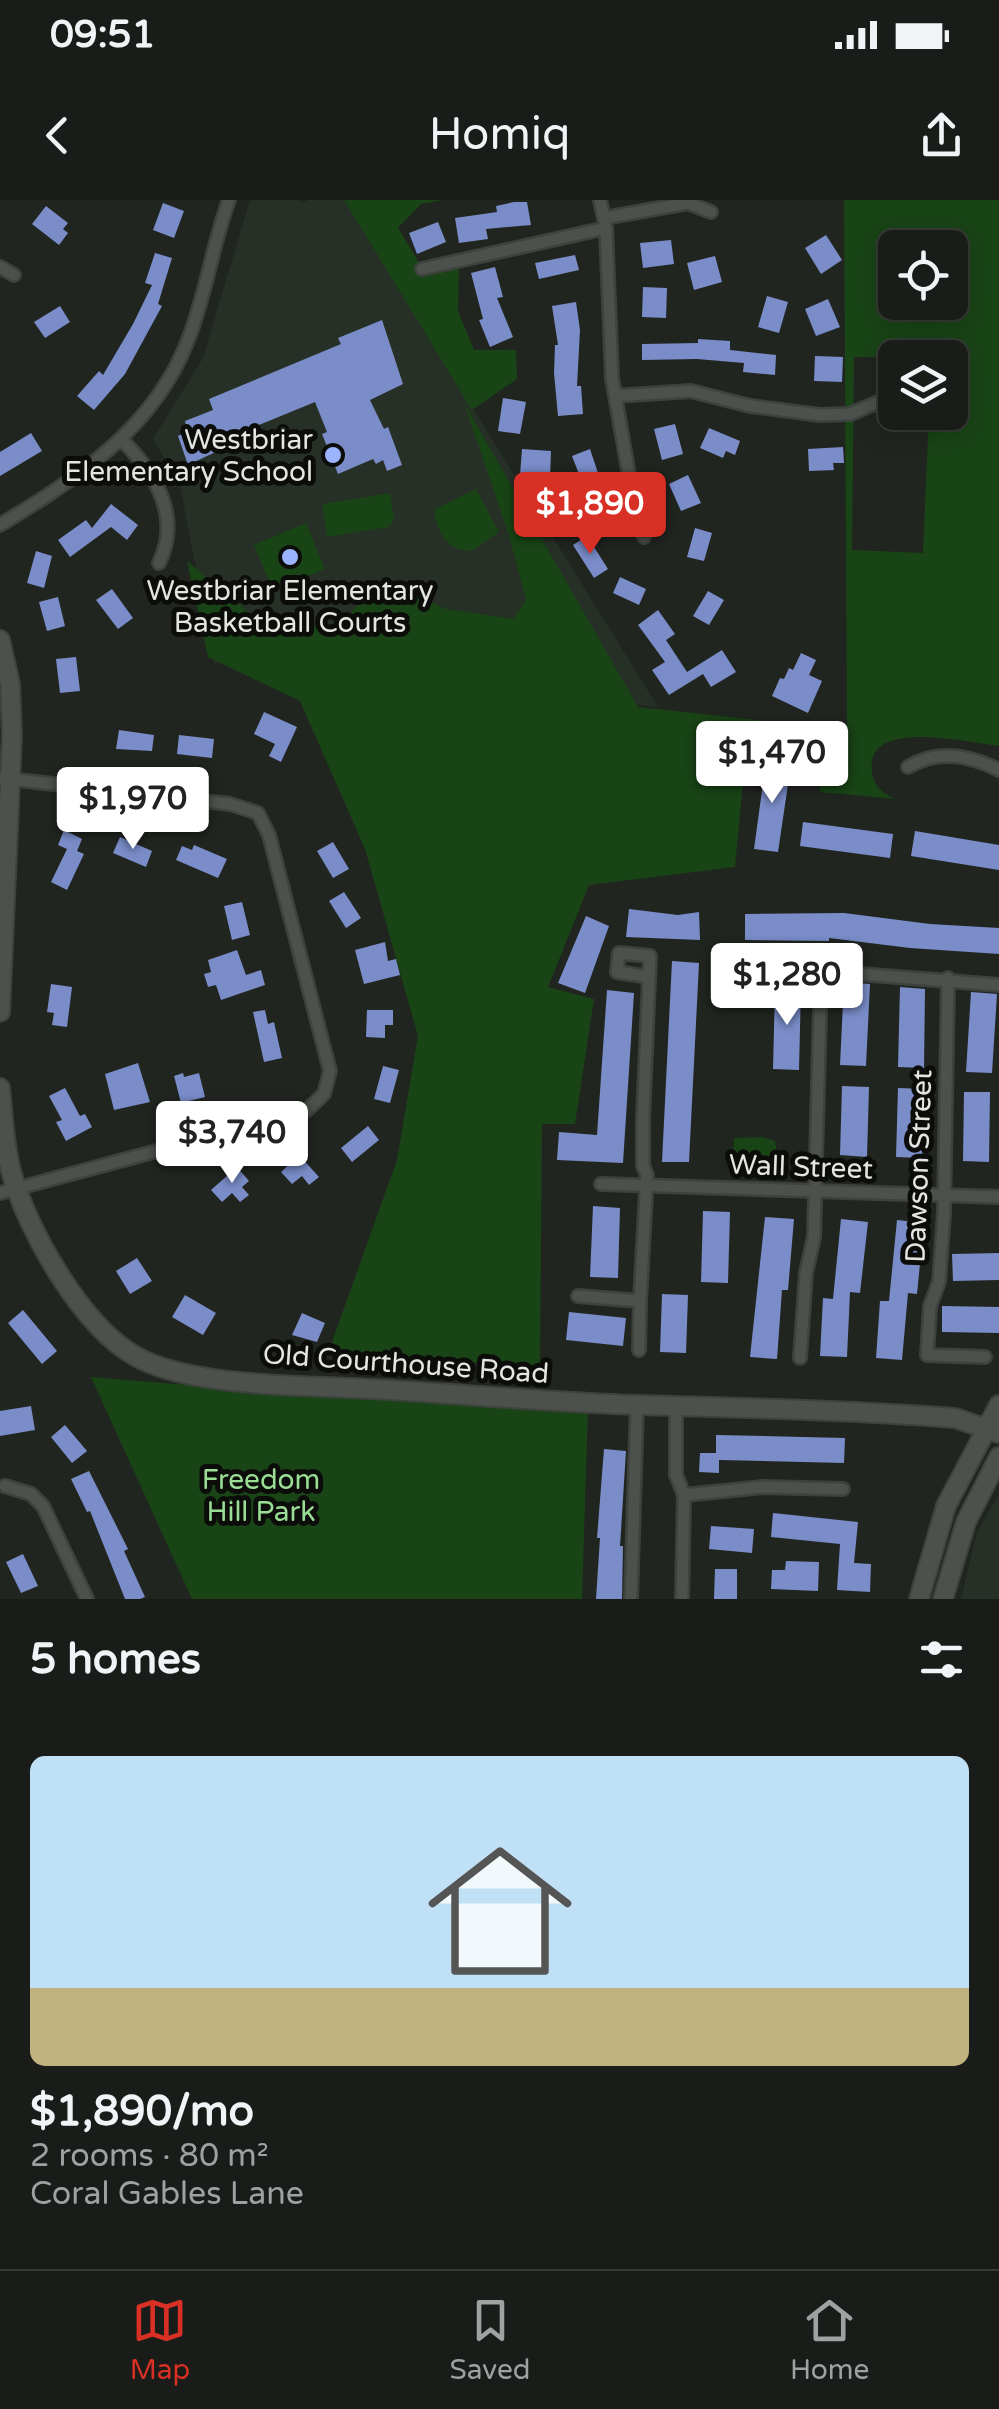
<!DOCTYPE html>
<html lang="en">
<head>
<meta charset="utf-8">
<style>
	body { margin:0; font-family:"Varela Round",sans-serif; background:#222521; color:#f1f3f6; height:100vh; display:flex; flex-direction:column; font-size:38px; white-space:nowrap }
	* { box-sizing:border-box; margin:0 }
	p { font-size:32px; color:#9fa1a2 }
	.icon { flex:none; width:55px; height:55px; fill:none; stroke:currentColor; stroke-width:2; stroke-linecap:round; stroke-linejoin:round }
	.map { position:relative; height:1399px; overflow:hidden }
	.sheet { display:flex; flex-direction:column; background:#191c18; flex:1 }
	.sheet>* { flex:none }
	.tools { position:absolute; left:878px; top:30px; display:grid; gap:20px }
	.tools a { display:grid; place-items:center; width:90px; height:90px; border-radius:15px; background:#191c18; box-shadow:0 5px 25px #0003,0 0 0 2px #373a37; font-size:50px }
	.price { position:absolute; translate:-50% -85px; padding:0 22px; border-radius:10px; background:#fff; color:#222; font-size:32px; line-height:65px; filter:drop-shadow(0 2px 5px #0008) }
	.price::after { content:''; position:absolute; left:50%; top:60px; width:30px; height:22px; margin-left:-15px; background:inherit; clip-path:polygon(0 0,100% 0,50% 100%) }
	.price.on { background:#d93025; color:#fff }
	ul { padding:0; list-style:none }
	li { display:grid; align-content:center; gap:20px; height:530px; padding:0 30px }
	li+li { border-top:2px solid #373a37 }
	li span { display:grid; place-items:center; height:310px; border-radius:15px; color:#555 }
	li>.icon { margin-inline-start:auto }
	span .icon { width:180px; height:180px; fill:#fffc; stroke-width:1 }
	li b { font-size:42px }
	h2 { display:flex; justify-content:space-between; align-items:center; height:120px; padding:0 30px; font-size:42px }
	.status { display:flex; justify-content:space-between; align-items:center; height:70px; padding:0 50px; background:#191c18; direction:ltr }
	.status svg { height:28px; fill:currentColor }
	header { display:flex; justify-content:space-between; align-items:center; height:130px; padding:0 30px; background:#191c18; font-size:45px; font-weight:600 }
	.menu { display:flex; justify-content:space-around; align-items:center; height:140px; border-top:2px solid #373a37; background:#191c18; font-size:28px; color:#9fa1a2 }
	.menu a { display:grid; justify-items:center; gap:5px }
	.menu .on { color:#d93025 }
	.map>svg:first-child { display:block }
</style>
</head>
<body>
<div class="status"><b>09:51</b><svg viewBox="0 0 49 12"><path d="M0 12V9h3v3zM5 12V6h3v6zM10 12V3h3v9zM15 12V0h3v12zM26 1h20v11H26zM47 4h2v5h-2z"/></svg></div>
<header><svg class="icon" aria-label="back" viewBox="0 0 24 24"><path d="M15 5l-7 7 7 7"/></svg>Homiq<svg class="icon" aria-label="share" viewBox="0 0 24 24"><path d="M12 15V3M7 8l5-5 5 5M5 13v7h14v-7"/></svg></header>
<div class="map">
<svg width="999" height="1399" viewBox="0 0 999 1399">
	<rect width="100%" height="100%" fill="#212520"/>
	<!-- built -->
	<path fill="#273026" d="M250,0h48l5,3 5,-3h36l314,507 -444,-44 -34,-178 -27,-46 50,-81z
		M999,1295v104h-38l16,-67z"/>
	<!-- green -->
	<path fill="#194416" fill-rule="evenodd" d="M344,0h99l-22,4 -23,24 25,41 36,-6 -1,48 16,39h42l1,29 -45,31z
		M844,0h155v546c-30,-3 -134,-29 -127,25 1,15 11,23 24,28l-76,-7v-26l-34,-4v-6l-40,-5 -11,116 -146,18 -41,102 46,12 -19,125h-33l-2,243 -212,-14 69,-193 21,-124 -53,-187 -65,-148 -92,-44 -21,-96 72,60 44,6 35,-1 44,-46 64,29 67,10 13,-19 -16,-61 -46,-136 174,304 209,23zM895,48h55v54h-55zM854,157l96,1v54l-21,1 -6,140 -71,-3z
		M476,289l23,43 -27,19c-26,-1 -34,-17 -38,-41z
		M390,293l4,26 -5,8 -62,10 -5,-33z
		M306,323l19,46 -52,22 -19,-46z
		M762,937l13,4 3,19 -23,4 -22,-4 1,-22z
		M91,1177l221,18 276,13 -6,191h-390z"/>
	<!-- building -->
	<path fill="#7a8dc9" d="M514,2h13l4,23 -45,4 2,10 -29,4 -4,-25 42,-6 -1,-6z
		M163,3l21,8 -10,27 -21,-8z
		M46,6l22,17 -5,6 5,4 -9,12 -27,-21z
		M438,22l8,20 -29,12 -8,-21z
		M826,35l16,25 -21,14 -16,-26z
		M671,40l3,24 -31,4 -3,-25z
		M155,53l17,5 -14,46 4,2 -37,68 -31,36 -17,-14 22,-25 4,4 30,-51 19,-39 -7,-2z
		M575,55l4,15 -40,9 -4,-16z
		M715,56l7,26 -28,8 -7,-27z
		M495,67l8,30 -6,1 16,39 -23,10 -11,-27 4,-1 -12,-46z
		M643,87l24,1 -1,30 -24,-1z
		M767,96l21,6 -9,31 -21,-6z
		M828,99l12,28 -24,9 -11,-27z
		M576,102l4,28 -3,56h4l2,28 -25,2 -4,-43 1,-28h3l-6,-39z
		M60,106l10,16 -25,16 -11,-16z
		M382,120l21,64 -33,16 14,29 4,-2 14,38 -15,6 -4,-11 -7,4 -3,-5 -35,15 -16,-40 5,-2 -12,-30 -95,39 4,7 -36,17 -10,-29 4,-2 -2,-6 6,-2 -1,-5 28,-11 -4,-11 132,-55 -3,-6z
		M698,139l32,2v9l46,5 -1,20 -32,-3 1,-9 -47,-4 -55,1v-16l56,-1z
		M815,156l28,1 -1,25 -28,-1z
		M503,198l23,4 -6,32 -22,-3z
		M675,224l8,30 -21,6 -8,-31z
		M709,228l31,13 -5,14 -9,-4 -3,7 -23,-10z
		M31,233l11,18 -42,25v-24z
		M843,247l1,16h-11l1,7 -25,1 -1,-22z
		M522,249l29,2 -1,26 -30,-2z
		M590,249l9,27 -17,6 -10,-26z
		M688,275l13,28 -20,8 -12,-27z
		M592,292l7,26 -25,7 -7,-27z
		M111,304l27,21 -11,15 -16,-13 -41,30 -12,-17 28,-20 6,8z
		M695,328l17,5 -8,28 -17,-4z
		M587,336l21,33 -14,9 -21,-33z
		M36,351l16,5 -8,32 -17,-5z
		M620,377l26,12 -7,16 -26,-12z
		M112,389l21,29 -15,11 -22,-29z
		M708,391l16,9 -15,25 -16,-9z
		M58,397l7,29 -18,5 -8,-29z
		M658,410l17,24 -9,6 21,32 35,-22 14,22 -25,15 -8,-13 -34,21 -17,-25 13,-8 -27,-37z
		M801,453l15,7 -7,15 13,6 -14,32 -36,-17 8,-18 4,1 5,-11 4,2z
		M76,457l4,34 -20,2 -4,-34z
		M264,512l33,15 -16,35 -12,-6 6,-12 -21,-10z
		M119,530l35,5 -2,16 -36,-2z
		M179,535l35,4 -2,19 -35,-4z
		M766,561l25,3 -13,88 -24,-3z
		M803,622l90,12 -3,24 -90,-12z
		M64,630l18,9 -5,12 7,3 -17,36 -16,-8 16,-33 -9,-4z
		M915,631l84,14v25l-88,-14z
		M120,637l32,14 -6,16 -33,-14z
		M333,642l16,27 -16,9 -16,-27z
		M194,645l33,14 -9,19 -42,-18 6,-14 10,4z
		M344,692l17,26 -15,10 -17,-27z
		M242,702l8,33 -18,5 -8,-34z
		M629,709l49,6 21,-3 1,28 -74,-3z
		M844,713l86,11 69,4v26l-89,-6 -81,-10v3l-84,-1v-26z
		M586,716l23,10 -24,67 -27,-10z
		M385,742l3,19 8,-2 4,16 -36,9 -9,-34z
		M237,750l9,25 15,-5 4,15 -44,15 -5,-15 -8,2 -4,-13 7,-2 -3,-12z
		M672,761l27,2 -10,199h-27z
		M844,782l26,2 -4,82 -26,-1z
		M51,784l21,3 -5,40 -15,-2 2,-12 -7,-1z
		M775,786l26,1 -2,83 -26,-1z
		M900,787l25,2 -1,79 -26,-1z
		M607,790l27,3 -11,170 -66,-3 2,-28 38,3z
		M971,792l26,2 -5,79 -26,-1z
		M265,810l3,14 6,-2 8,36 -18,4 -11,-50z
		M367,810h26v15h-8v13l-19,-1z
		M138,863l12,39 -36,8 -9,-36z
		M383,866l16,4 -9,33 -16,-4z
		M183,873l1,4 15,-4 6,24 -24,6 -7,-27z
		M842,886l27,1 -2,70 -27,-2z
		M65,888l15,28 5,-2 7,13 -26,14 -10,-19 6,-2 -13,-24z
		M898,888l26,1 -2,69 -26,-1z
		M964,892h26l-1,70 -26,-1z
		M368,926l11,14 -27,22 -11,-14z
		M299,955l20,22 -10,8 -7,-9 -10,8 -11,-12z
		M237,967l12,14 -7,6 7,8 -9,7 -8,-9 -10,9 -11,-12z
		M593,1006l27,2 -2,70 -28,-1z
		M703,1011l27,1 -2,71 -27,-1z
		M765,1017l29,2 -6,71h-6l-5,69 -27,-2z
		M841,1019l27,3 -8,71 -10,-1 -3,65 -27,-1 3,-58 10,1z
		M897,1020l27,3 -7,71 -9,-1 -6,67 -26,-2 4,-57h9z
		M999,1053v27l-46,1 -1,-27z
		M137,1058l15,23 -22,13 -14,-23z
		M662,1094l26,1 -2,58 -26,-1z
		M185,1095l31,18 -13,22 -31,-18z
		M942,1106l57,1v26l-57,-1z
		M23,1110l34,41 -15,13 -34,-41z
		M569,1112l57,6 -3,28 -57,-6z
		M302,1113l23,10 -8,19 -25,-7z
		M31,1206l4,24 -35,6v-25z
		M65,1225l22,26 -15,12 -21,-26z
		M716,1235l129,3 -1,25 -125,-3v13l-20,-1 1,-19h16z
		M604,1249l22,2 -6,95h3l-1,53h-26l4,-61h-3z
		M89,1271l39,78 -4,2 21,46 -5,2h-15l-35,-88 -3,1 -16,-33z
		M773,1313l85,9 -4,41 17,1 -1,28 -33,-2 3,-46 -69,-7z
		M711,1326l43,3 -2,24 -43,-4z
		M23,1354l15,32 -17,7 -15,-31z
		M786,1361l33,1 -1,29 -47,-2 1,-19h13z
		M715,1369h22v30h-23z"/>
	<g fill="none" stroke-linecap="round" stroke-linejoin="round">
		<!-- street casing -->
		<g stroke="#3e423e" stroke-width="16">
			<path id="street" d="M600,0l6,28 6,150 17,97 3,40 12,22
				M604,18l84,-15 23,9
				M0,67l14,8
				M422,69l184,-41
				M615,196l76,-5 59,15 70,9 30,-1 31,-13
				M122,240c33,33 60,76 37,123
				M0,325c77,-47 154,-96 188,-185 18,-45 24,-94 41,-140
				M908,567c30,-18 61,-12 91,3
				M0,578l230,26 28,9 11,22 61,236 -6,23 -18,17 -306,82
				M742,770l79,1 178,14
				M948,778l-4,235 -5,69 -9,24 -3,49 58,2
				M601,984l398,13
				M578,1096l62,5 7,-126 -4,-9v-47l7,-163 -31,-3 -2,19 32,5
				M639,1150l1,-49
				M800,1158l6,-85 8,-36 7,-266
				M676,1205v70l8,20 -2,104
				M5,1286l26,8 12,12 44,93
				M684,1295l79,-8 80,2
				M631,1399l6,-194"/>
		</g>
		<!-- secondary casing -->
		<g stroke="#3e423e" stroke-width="22">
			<path id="secondary" d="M0,440l10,44 2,50 -12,278
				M0,888c3,28 4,56 11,83 16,59 70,154 124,185 56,32 172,29 238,33 88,5 176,13 265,16 106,3 211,5 317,13l44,15
				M919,1399l27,-93 53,-101
				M943,1399l23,-77 33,-65"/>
		</g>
		<!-- street -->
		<use href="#street" stroke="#4c514c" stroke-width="11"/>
		<!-- secondary -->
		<use href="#secondary" stroke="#4c514c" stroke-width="18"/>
	</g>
	<!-- markers -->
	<g fill="#9cb4fd" stroke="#0c0d0b" stroke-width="4">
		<circle cx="333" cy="255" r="10"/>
		<circle cx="290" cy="357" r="10"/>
	</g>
	<g text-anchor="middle" stroke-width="10" stroke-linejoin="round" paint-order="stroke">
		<!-- poi labels -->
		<g font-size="28" fill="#e2e5e1" stroke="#0c0d0b" text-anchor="end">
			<text x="313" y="249">Westbriar<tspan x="313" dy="32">Elementary School</tspan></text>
			<text x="290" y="400" text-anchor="middle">Westbriar Elementary<tspan x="290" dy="32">Basketball Courts</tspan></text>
		</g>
		<!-- street labels -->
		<g font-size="28" fill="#e2e5e1" stroke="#0c0d0b">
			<text transform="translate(801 966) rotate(2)" y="10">Wall Street</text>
			<text transform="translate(918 966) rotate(-88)" y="10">Dawson Street</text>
			<text transform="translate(406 1163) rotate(4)" y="10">Old Courthouse Road</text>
		</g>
		<!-- park labels -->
		<g font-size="28" fill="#9add94" stroke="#0c0d0b">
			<text x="261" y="1289">Freedom<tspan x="261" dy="32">Hill Park</tspan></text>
		</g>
	</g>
</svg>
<div class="tools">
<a><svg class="icon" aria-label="locate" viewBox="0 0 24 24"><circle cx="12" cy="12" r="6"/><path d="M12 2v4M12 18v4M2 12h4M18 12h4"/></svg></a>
<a><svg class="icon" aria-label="layers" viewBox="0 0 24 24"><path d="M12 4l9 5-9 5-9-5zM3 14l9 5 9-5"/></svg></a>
</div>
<b class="price on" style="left:590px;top:357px">$1,890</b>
<b class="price" style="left:772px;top:606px">$1,470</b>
<b class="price" style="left:133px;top:652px">$1,970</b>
<b class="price" style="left:787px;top:828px">$1,280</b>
<b class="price" style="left:232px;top:986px">$3,740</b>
</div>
<section class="sheet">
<h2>5 homes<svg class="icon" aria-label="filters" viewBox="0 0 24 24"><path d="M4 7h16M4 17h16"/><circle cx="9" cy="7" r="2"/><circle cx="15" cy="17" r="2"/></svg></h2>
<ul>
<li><span style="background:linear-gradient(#bfe0f5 75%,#c2b280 0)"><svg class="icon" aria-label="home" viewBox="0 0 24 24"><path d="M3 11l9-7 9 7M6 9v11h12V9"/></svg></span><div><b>$1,890/mo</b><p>2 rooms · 80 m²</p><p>Coral Gables Lane</p></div></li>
</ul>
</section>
<nav class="menu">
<a class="on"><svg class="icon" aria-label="map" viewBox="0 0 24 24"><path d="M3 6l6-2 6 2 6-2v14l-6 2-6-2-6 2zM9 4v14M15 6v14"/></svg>Map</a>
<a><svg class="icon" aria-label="saved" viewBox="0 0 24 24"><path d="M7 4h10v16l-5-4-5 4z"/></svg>Saved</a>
<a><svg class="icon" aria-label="home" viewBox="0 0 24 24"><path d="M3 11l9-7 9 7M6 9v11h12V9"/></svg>Home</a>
</nav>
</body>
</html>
